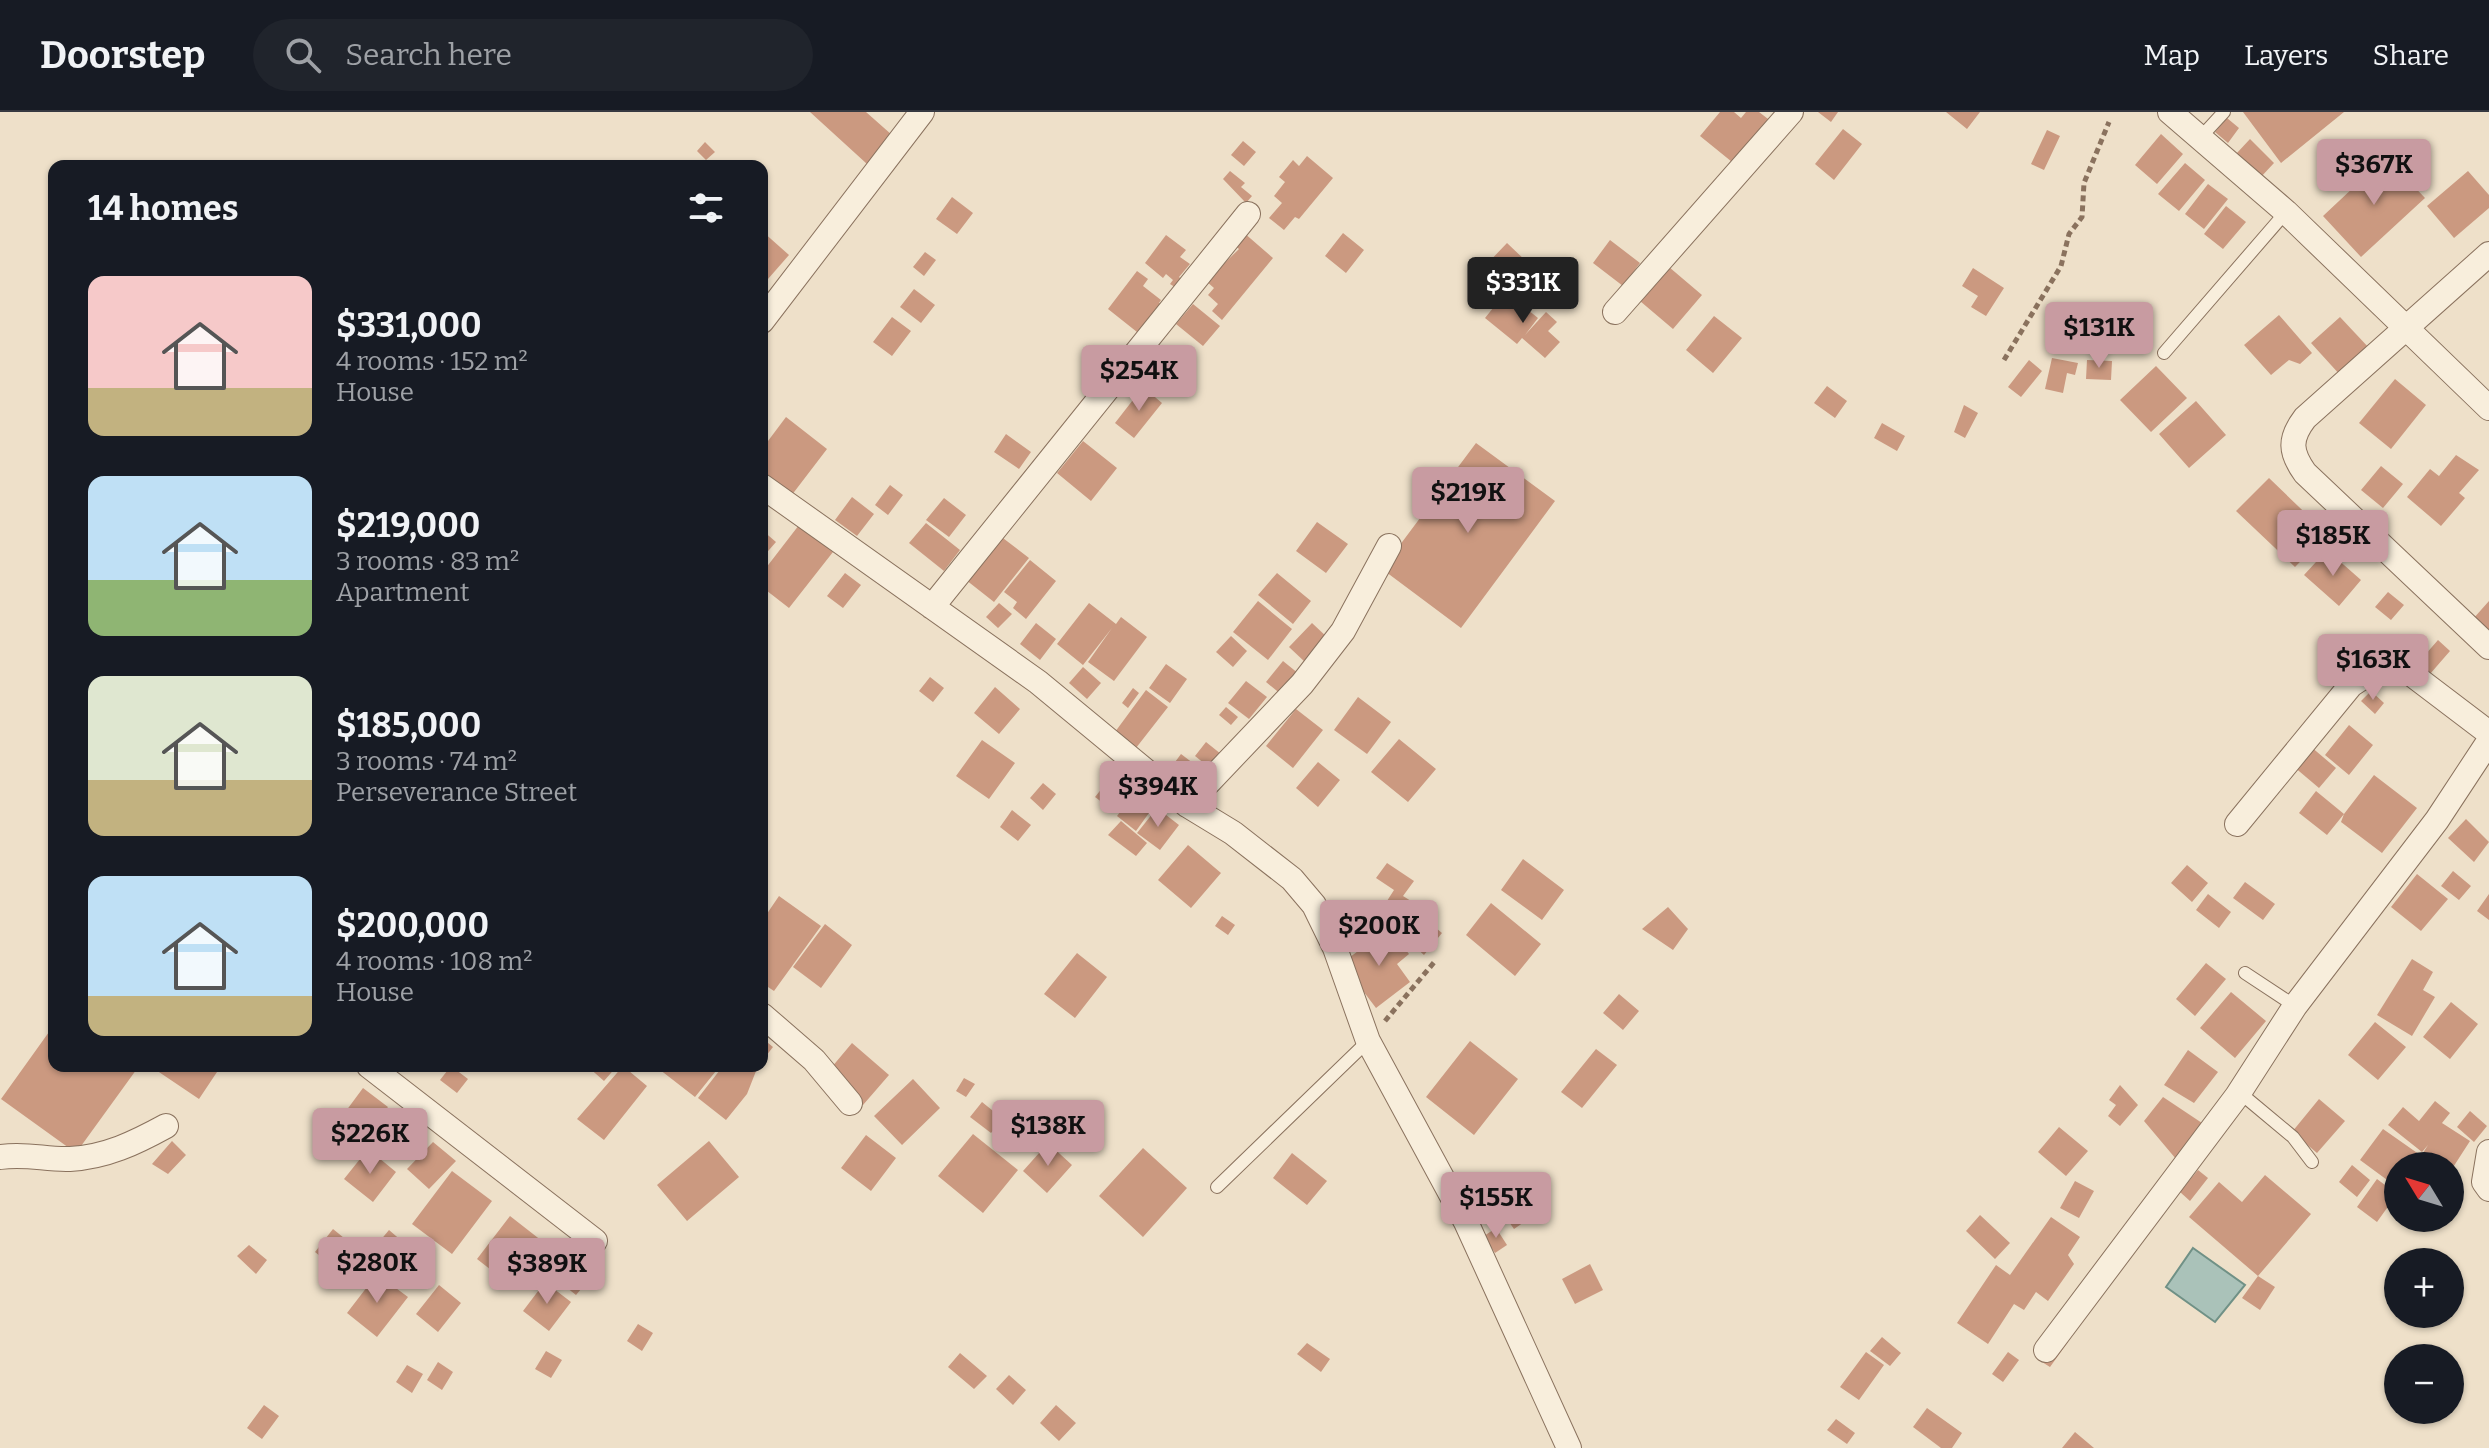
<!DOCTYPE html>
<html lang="en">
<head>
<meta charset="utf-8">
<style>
	body { margin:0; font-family:Bitter,serif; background:#20242c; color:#f1f3f6; height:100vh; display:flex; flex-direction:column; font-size:30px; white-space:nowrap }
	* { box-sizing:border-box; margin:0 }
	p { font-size:26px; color:#9ea1a6 }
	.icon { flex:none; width:44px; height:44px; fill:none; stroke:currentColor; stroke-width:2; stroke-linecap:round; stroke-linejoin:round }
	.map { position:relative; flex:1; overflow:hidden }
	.details { position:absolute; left:48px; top:48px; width:720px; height:912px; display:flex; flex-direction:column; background:#171b24; border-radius:16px; box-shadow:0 2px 6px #0004 }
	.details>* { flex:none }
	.needle { width:52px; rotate:308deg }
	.fabs { position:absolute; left:2384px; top:1040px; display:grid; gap:16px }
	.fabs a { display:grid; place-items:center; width:80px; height:80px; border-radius:50%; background:#171b24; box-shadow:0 2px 6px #0004; font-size:40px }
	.price { position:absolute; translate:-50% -68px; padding:0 18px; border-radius:8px; background:#c89ba1; color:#111; font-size:26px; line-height:52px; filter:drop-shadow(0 2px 4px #0008) }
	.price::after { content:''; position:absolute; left:50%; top:48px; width:24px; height:18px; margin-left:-12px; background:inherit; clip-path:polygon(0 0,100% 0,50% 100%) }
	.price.current { background:#222; color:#fff }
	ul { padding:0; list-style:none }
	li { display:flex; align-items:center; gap:24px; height:200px; padding:0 40px }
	li span { display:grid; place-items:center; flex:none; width:224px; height:160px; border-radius:16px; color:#555 }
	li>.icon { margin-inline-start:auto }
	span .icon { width:96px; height:96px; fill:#fffc; stroke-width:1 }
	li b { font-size:34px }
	h2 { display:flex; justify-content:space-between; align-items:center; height:96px; padding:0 40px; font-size:34px }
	header { display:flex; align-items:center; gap:48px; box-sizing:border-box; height:112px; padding:0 40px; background:#171b24; border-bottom:2px solid #363941 }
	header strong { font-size:38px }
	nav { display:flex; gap:44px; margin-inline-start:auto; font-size:28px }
	.search { width:560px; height:72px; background:#20242c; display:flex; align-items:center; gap:20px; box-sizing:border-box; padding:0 28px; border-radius:44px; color:#9ea1a6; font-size:30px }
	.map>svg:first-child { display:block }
</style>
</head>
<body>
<header>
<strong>Doorstep</strong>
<div class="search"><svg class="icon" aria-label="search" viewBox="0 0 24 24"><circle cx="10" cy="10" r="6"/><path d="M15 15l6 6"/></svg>Search here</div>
<nav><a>Map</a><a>Layers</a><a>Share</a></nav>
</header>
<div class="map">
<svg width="2489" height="1336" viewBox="0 0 2489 1336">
	<rect width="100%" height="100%" fill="#eee0c9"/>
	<!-- water -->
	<path fill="#aac2b9" stroke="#709186" stroke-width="2" d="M2193,1136l52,37 -30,37 -49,-35z"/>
	<!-- building -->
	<path fill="#cb9980" d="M810,0h56l26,23 -25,29z
		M1720,0h14l7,6 5,-6h13l13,10 -35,44 -37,-30z
		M1818,0h20l-7,10z
		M1946,0h34l-13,17z
		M2243,0h101l-63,51z
		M2227,6l12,10 -11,15 -13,-11z
		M1843,17l19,15 -28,36 -19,-16z
		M2047,18l13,6 -16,34 -13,-6z
		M2161,22l22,20 -26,30 -22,-19z
		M2250,27l24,24 -14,15 -24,-24z
		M1243,29l13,11 -12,14 -13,-11z
		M705,30l10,10 -9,8 -9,-9z
		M1307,44l26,22 -34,41 -4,-2 -11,13 -15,-12 13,-15 -8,-7 11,-14 -6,-5 14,-17 6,6z
		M2386,45l39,41 -64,59 -38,-41z
		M2185,51l20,17 -26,31 -21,-17z
		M1230,59l15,12 -4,4 11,9 -6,7 -23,-24z
		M2468,59l21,24v13l-35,30 -27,-32z
		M2208,72l20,15 -24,30 -19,-15z
		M952,85l21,16 -16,21 -21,-15z
		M2226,94l20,16 -23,27 -19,-15z
		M762,119l27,24 -21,24 -6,-5z
		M1243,120l30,26 -51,62 -10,-9 6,-7 -10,-9 6,-7 -8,-7 33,-32 -6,-5z
		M1343,121l21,17 -18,23 -21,-17z
		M1166,123l20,15 -6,7 10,7 -11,13 5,5 -6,7 -8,-5 3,-4 -7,-6 -3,4 -18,-15z
		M1610,128l30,23 -17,23 -30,-23z
		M1507,131l21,20 -22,23 -21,-20z
		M925,140l11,8 -12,16 -11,-9z
		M1669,155l33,28 -29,34 -33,-28z
		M1973,156l31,20 -18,28 -15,-9 7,-11 -16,-10z
		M1137,159l11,8 -5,7 18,14 -2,3 4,3 -26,26 -29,-23z
		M914,177l21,16 -14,18 -21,-16z
		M1506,180l32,26 -13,17 21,-23 11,10 -9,9 12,11 -15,16 -23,-20 -5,6 -32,-26z
		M1193,192l27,22 -17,20 -27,-22z
		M2279,203l33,38 -12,11 -11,-4 -18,15 -27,-30z
		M1714,204l28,22 -29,35 -27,-23z
		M892,205l19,14 -19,25 -19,-14z
		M2340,205l30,32 -29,27 -30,-33z
		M2052,246l26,5 -3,12 -8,-2 -4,20 -18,-4z
		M2029,248l13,11 -21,26 -13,-10z
		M2087,248l25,1 -1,19 -25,-1z
		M2156,254l31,32 -36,34 -31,-32z
		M2395,267l31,26 -35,44 -32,-26z
		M1827,274l20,15 -12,17 -21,-15z
		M1143,275l19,16 -28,35 -19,-15z
		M2196,289l30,34 -37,33 -30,-34z
		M1964,293l14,8 -13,25 -11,-6z
		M786,305l41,32 -39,51 -26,-19v-32z
		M1882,311l23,13 -8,15 -23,-13z
		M1006,322l25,18 -12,17 -25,-17z
		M1083,329l34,27 -26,33 -34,-28z
		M1476,331l79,58 -94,127 -79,-59z
		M2456,343l23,15 -20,23 6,5 -24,28 -34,-29 23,-28 9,7z
		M2381,354l22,18 -20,24 -22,-18z
		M2269,366l58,56 -32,33 -59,-56z
		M890,373l13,10 -15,20 -13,-10z
		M852,385l22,17 -17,22 -22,-16z
		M944,386l22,17 -17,22 -23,-17z
		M1317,410l31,22 -22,29 -30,-22z
		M926,411l34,27 -16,21 -35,-28z
		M799,413l34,27 -44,56 -27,-21v-14z
		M762,418l14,12 -14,16z
		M995,420l34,26 -35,44 -33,-26z
		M2327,438l34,30 -22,26 -35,-31z
		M1030,448l26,21 -30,38 -13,-11 4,-6 -13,-10z
		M845,461l16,12 -18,23 -16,-12z
		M1277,461l34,28 -18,23 -35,-29z
		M2388,480l16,13 -13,15 -16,-13z
		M1258,489l34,28 -24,31 -35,-28z
		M2489,489v32l-16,-14z
		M999,491l13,11 -14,14 -12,-11z
		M1089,491l27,21 5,-7 26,20 -33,44 -26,-19 24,-34 -29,37 -26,-21z
		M1036,511l20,16 -16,21 -20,-16z
		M1312,511l17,16 -23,24 -17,-16z
		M1231,524l16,15 -14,16 -17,-15z
		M2438,528l12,11 -20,23 -12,-11z
		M1283,549l16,13 -17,21 -16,-13z
		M1166,552l21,15 -17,24 -21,-15z
		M1083,555l18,16 -14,16 -18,-16z
		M930,565l14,11 -11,14 -14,-11z
		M1246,569l21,16 -18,22 -21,-16z
		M995,575l25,22 -21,25 -25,-21z
		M1133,576l6,5 -11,15 -6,-5z
		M1146,578l22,17 -32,41 -21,-16z
		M2371,579l13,12 -9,11 -14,-13z
		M1358,585l33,25 -24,32 -33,-24z
		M1226,595l12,10 -7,8 -12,-10z
		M1296,597l27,21 -30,38 -27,-22z
		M2349,613l24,20 -24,30 -24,-20z
		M1399,627l37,30 -28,33 -37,-30z
		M982,628l33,23 -26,36 -33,-23z
		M1206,630l15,12 -11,14 -15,-12z
		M2310,634l26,22 -17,20 -26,-22z
		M1181,642l25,19 -17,22 -25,-18z
		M1318,650l22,18 -22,27 -22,-19z
		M1115,660l19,15 -19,25 -20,-15z
		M2374,663l43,33 -35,45 -41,-31 3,-8 -17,21 -28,-22 17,-22 28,23z
		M1043,671l13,11 -13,16 -13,-12z
		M1136,679l18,15 -18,25 -19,-15z
		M1157,696l22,17 -19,25 -23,-17z
		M1012,698l19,15 -13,16 -18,-14z
		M2466,707l23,23 -15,20 -26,-24z
		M1121,709l26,22 -11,13 -28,-21z
		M1188,733l33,28 -30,35 -33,-28z
		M1523,747l41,31 -22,30 -41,-30z
		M1387,751l27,18 -11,15 8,5 -8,11 -16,-11 7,-11 -18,-12z
		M2187,753l21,18 -16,19 -21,-19z
		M2453,759l18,15 -12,14 -18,-14z
		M2417,762l31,25 -27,32 -30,-24z
		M2245,770l30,22 -12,16 -30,-22z
		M2208,782l23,18 -12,16 -23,-18z
		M2489,782v26l-12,-9z
		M779,784l42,30 -47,65 -12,-8v-62z
		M1491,791l50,41 -26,32 -49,-41z
		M1668,795l20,22 -15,21 -31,-21z
		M1222,804l13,9 -7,10 -13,-9z
		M825,812l27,21 -31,43 -28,-21z
		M1431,812l11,9 -18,22 -10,-9z
		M1389,816l20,26 -12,10 13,18 -34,26 -34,-45z
		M1077,841l30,24 -32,41 -31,-24z
		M2412,847l21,13 -10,18 12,7 -23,39 -35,-21z
		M2206,851l20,16 -31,37 -19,-17z
		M2231,880l35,29 -31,37 -35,-30z
		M1619,882l20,17 -16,19 -20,-17z
		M2451,890l27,22 -28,35 -27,-22z
		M2375,910l31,25 -28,33 -30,-25z
		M54,913v41h85l-63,87 -75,-54z
		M762,926l11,9 -11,14z
		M1470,929l48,38 -44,56 -48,-38z
		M852,931l37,32 -26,30 -37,-31z
		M1596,937l21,16 -35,43 -21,-16z
		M2188,938l30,22 -24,31 -30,-18z
		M150,954h71l-22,33z
		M451,954l17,13 -11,14 -17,-13z
		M587,954h30l-13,15z
		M623,954l24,20 -43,54 -27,-21z
		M655,954h65l-25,31z
		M723,954h35l-11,28 -21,26 -28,-22z
		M964,966l11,6 -9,13 -10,-6z
		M913,967l27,29 -38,37 -28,-29z
		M2120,973l18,20 -18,21 -12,-10 8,-11 -7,-5z
		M363,976l25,19 -20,27 -25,-19z
		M2163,985l42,28 -29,34 -32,-38z
		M2319,987l26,22 -28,32 -25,-21z
		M2435,989l15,12 -16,20 8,-10 28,18 -20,31v-6h-12l-17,-10 7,-11 -6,7 -34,-27 15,-18 16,14z
		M982,990l21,17 -12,14 -21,-16z
		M1038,998l17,15 -6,7 -17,-15z
		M2470,999l17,15 -13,16 -17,-15z
		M402,1014l17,13 -17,21 -16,-13z
		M2059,1015l29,24 -22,25 -28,-24z
		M2383,1017l40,28 -6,9h-19v22l-38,-28z
		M973,1022l45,36 -35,43 -45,-37z
		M866,1023l30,23 -25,33 -30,-23z
		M172,1029l14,14 -18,19 -16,-10z
		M709,1029l30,36 -52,44 -30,-36z
		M433,1030l23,19 -27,28 -22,-20z
		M1048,1031l24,22 -25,28 -24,-22z
		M1143,1036l44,40 -44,49 -44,-41z
		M368,1037l28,23 -23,30 -29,-23z
		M1292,1041l35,28 -20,24 -34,-27z
		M2352,1053l18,15 -13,17 -18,-15z
		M2198,1058l10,8 -18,23 -10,-9z
		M452,1059l40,30 -40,53 -40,-30z
		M2265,1063l46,39 -53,62 -69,-59 30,-35 23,20z
		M2377,1067l20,15 -20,28 -20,-15z
		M2075,1069l19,10 -15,27 -19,-10z
		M1523,1074l17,25 -26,18 -17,-24z
		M1980,1103l30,28 -15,16 -29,-28z
		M510,1104l32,25 -33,43 -32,-25z
		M2051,1105l29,20 -12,18 6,9 -26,37 -12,-9 -12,18 -10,-6 -26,40 -31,-21 39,-58 14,10z
		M1496,1116l11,17 -12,8 -11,-17z
		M333,1117l22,18 -18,23 -22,-18z
		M389,1118l14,12 -10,12 -14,-12z
		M369,1129l20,14 -11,14 -19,-14z
		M249,1133l18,15 -11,14 -19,-18z
		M413,1135l18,16 -18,21 -18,-16z
		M572,1138l25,20 -21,25 -24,-19z
		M1590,1152l13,26 -28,14 -13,-25z
		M377,1162l31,23 -31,40 -30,-24z
		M2258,1164l17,11 -15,23 -18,-12z
		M545,1170l26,20 -22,29 -26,-20z
		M439,1173l22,18 -23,29 -22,-18z
		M638,1212l15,9 -11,18 -15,-10z
		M1882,1225l19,16 -11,13 -20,-15z
		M2059,1225l9,5 -18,25 -8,-5z
		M1307,1231l23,16 -9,13 -24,-18z
		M546,1239l16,9 -11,18 -16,-9z
		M1866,1240l18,13 -25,35 -19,-13z
		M2008,1240l11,8 -16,22 -11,-8z
		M960,1241l27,23 -13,13 -26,-22z
		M438,1250l15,10 -11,18 -15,-10z
		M407,1253l16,9 -11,19 -16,-11z
		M1009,1263l17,15 -13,15 -17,-16z
		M264,1293l15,11 -17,23 -15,-11z
		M1056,1293l20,18 -17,18 -19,-18z
		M1927,1296l35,25 -10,15h-11l-28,-21z
		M1836,1307l19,14 -8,11 -20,-14z
		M2075,1320l19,16h-32z"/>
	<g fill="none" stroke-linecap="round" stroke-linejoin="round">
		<!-- lane casing -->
		<g stroke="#8a725e" stroke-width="14">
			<path id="lane" d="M2200,26l24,-26
				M2164,241l122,-141
				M2245,861l50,33
				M2239,980l54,45 19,25
				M1217,1075l151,-146"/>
		</g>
		<!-- street casing -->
		<g stroke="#8a725e" stroke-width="26">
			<path id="street" d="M2170,0l116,100 203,196
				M2489,142l-184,164c-16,21 -15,34 0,55l184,174
				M1615,200l176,-200
				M762,209l160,-209
				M762,374l276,196 149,123 46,28 59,46 22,26 21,43 33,93 98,181 103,226
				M932,495l316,-393
				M1187,693l115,-121 41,-53 46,-85
				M2237,712l114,-139 35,-23 24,11 79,60
				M762,903l52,45 36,43
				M369,954l226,175
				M2489,1040l-5,30 5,7
				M0,1045c28,-4 45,3 70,2 36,-2 65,-16 96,-33
				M2046,1238l191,-254 58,-90 142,-186 52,-79"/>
		</g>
		<!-- path -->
		<path stroke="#8a725e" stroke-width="5" stroke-dasharray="6 4" stroke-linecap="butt" d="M2004,248l57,-94 8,-32 13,-17 2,-34 25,-61
			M1385,909l51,-61"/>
		<!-- lane -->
		<use href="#lane" stroke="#f8eedc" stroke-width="12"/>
		<!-- street -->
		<use href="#street" stroke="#f8eedc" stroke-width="24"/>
	</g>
</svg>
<div class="fabs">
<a><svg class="needle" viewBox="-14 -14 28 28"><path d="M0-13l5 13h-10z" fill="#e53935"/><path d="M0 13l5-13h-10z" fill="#9ea1a6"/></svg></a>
<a>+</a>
<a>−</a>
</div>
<b class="price" style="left:2374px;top:95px">$367K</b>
<b class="price current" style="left:1523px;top:213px">$331K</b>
<b class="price" style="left:2099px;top:258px">$131K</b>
<b class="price" style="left:1139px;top:301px">$254K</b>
<b class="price" style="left:1468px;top:423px">$219K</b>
<b class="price" style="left:2333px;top:466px">$185K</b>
<b class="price" style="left:2373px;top:590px">$163K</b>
<b class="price" style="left:1158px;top:717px">$394K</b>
<b class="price" style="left:1379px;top:856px">$200K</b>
<b class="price" style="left:1048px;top:1056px">$138K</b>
<b class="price" style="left:370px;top:1064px">$226K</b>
<b class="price" style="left:1496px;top:1128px">$155K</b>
<b class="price" style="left:377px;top:1193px">$280K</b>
<b class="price" style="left:547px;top:1194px">$389K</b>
<section class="details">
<h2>14 homes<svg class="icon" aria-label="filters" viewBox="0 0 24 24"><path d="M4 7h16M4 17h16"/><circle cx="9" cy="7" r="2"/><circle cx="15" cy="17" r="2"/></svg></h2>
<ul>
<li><span style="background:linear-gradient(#f6c9c9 70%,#c2b280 0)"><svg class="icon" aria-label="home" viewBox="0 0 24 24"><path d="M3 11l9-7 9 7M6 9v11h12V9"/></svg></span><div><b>$331,000</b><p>4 rooms · 152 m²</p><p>House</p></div></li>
<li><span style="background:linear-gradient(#bfe0f5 65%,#8fb573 0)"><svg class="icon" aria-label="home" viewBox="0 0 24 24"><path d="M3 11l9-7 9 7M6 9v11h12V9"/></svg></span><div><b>$219,000</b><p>3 rooms · 83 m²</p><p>Apartment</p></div></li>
<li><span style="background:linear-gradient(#dfe7d0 65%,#c2b280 0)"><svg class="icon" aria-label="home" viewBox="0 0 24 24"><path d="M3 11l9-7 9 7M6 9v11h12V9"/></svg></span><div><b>$185,000</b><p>3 rooms · 74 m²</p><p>Perseverance Street</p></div></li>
<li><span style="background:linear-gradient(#bfe0f5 75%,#c2b280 0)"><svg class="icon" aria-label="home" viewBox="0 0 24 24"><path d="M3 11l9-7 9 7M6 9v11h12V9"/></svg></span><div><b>$200,000</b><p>4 rooms · 108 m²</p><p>House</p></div></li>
</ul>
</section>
</div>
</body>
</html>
